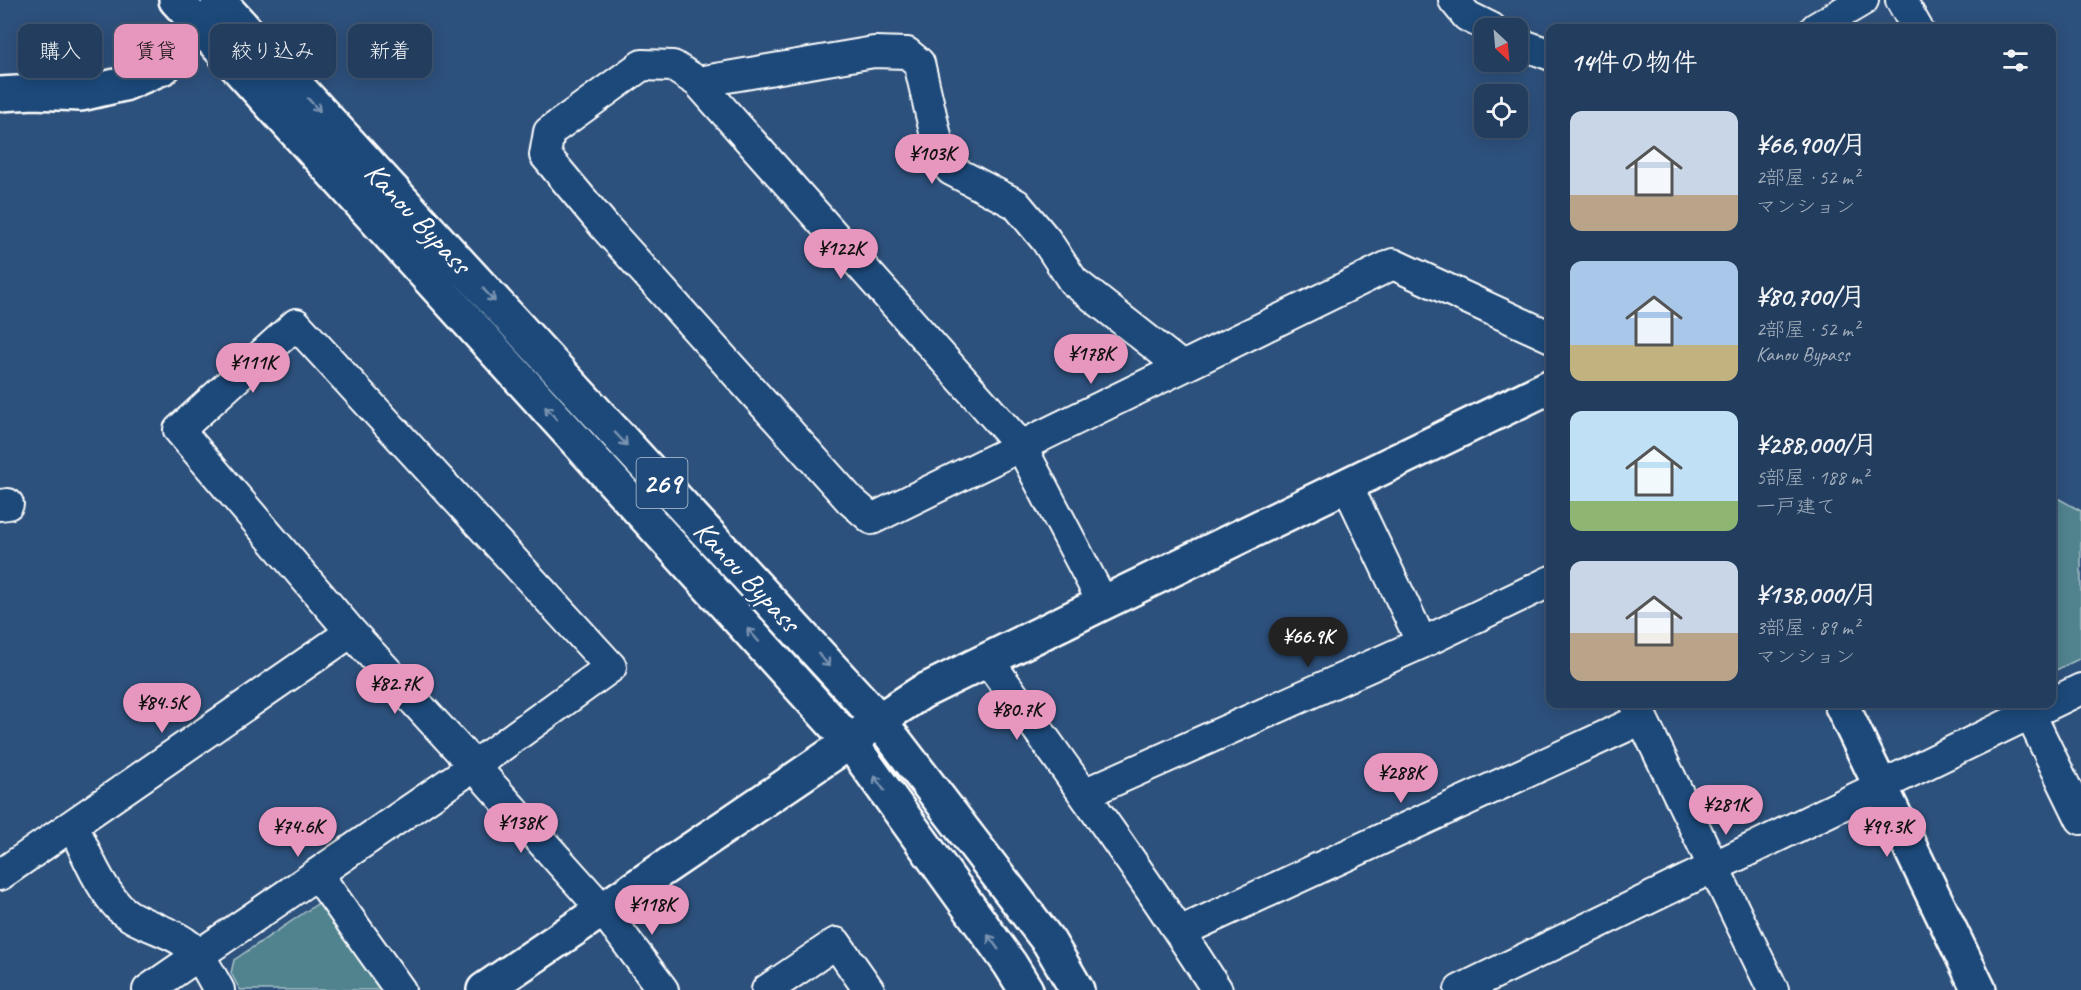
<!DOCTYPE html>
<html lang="ja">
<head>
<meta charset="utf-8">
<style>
	body { margin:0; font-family:Caveat,"Klee One",sans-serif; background:#2a4464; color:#f1f3f6; height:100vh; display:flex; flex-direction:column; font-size:22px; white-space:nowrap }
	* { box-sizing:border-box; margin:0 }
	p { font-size:20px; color:#a2aebc }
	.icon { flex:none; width:33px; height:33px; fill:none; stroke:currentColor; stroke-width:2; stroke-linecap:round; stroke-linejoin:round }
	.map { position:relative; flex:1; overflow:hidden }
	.details { position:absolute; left:1546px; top:24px; width:510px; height:684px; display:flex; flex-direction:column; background:#223d5e; border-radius:12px; box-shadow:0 3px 15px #0003,0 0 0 2px #3f5673 }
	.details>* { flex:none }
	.banner { position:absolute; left:18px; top:24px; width:570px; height:54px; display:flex; gap:12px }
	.needle { width:39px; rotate:154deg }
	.fabs { position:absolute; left:1474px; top:18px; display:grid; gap:12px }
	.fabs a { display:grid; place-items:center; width:54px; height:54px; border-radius:12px; background:#223d5e; box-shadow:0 3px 15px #0003,0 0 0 2px #3f5673; font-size:30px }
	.price { position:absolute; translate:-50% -51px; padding:0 14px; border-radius:21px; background:#e797bd; color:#111; font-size:20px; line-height:39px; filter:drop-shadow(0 2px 3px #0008) }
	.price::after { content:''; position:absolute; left:50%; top:36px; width:18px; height:14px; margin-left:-9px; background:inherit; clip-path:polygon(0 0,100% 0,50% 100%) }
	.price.active { background:#222; color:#fff }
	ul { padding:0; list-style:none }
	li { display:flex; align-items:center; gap:18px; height:150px; padding:0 24px }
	li span { display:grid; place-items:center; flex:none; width:168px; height:120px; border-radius:12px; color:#555 }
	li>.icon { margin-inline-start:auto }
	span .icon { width:72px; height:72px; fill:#fffc; stroke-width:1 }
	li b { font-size:26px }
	h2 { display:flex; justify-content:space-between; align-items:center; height:72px; padding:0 24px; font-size:26px }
	.pill { padding:0 21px; border-radius:12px; background:#223d5e; box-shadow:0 3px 15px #0003,0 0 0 2px #3f5673; font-size:21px; line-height:54px }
	.pill.active { background:#e797bd; color:#111 }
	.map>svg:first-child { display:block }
</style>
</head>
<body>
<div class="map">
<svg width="2081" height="990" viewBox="0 0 2081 990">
	<rect width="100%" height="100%" fill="#2d517d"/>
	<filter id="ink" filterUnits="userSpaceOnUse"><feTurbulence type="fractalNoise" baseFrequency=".0167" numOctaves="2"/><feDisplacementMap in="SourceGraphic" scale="12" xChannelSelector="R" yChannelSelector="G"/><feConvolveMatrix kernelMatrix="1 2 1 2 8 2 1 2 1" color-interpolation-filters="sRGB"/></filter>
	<g filter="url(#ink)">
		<!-- green -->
		<path fill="#51838f" stroke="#a8c1c7" stroke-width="1.5" d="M2052,495l29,16v147l-29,14z
			M320,902l60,88h-140l-9,-17 3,-13z"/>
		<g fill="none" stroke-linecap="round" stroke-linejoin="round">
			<!-- minor casing -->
			<g stroke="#fff" stroke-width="34">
				<path id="minor" d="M1454,0l13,16 24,12
					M1901,0l16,28
					M1816,28l47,-28
					M1518,43l33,12
					M698,82l176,-30 33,1 12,10 22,95 10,12 65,34 30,36 27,41 109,86
					M1347,485l75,158
					M0,505l8,-1
					M1103,603l-82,-157 -323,-364 -25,-16 -31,-1 -93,67 -4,23 60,72 245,273 22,19 521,-255 158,73
					M988,660c78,109 157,217 229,330
					M1635,704l138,286
					M2025,704l56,115
					M1084,794l338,-151 129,-62
					M73,825c12,26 23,55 42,78 17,21 47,24 69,39 17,11 25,31 35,48
					M317,874l83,116
					M0,875l351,-243
					M1180,932l462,-213
					M148,990l326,-224 137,-99 -315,-343 -117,106 172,202 123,134 129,144 60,80
					M767,990l69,-47 33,47
					M1460,990l621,-301"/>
			</g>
			<!-- tertiary casing -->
			<g stroke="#fff" stroke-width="38">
				<path id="tertiary" d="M0,94l34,-2 47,2 43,-10 40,-17 35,-41 23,-18
					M1841,704l138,286
					M484,990l366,-248 29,-22 43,-28 181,-89 448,-217"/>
			</g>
			<!-- trunk casing -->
			<g stroke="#fff" stroke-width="38">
				<path id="trunk" d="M176,0l674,742 160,222 16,26
					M218,0l661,720 170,222 28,48"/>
			</g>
			<!-- minor -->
			<use href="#minor" stroke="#1f4a7a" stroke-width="30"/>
			<!-- tertiary -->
			<use href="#tertiary" stroke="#1f4a7a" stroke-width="33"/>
			<!-- trunk -->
			<use href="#trunk" stroke="#1f4a7a" stroke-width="33"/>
		</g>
		<!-- one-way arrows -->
		<defs><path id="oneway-shaft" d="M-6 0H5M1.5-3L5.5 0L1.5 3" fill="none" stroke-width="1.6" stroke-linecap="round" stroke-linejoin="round" transform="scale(1.5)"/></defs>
		<g stroke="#7992af">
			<use href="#oneway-shaft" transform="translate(314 105) rotate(47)"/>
			<use href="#oneway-shaft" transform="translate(489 295) rotate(47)"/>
			<use href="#oneway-shaft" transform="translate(551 413) rotate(-132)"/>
			<use href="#oneway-shaft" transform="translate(621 439) rotate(47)"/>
			<use href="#oneway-shaft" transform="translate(753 635) rotate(-132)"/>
			<use href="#oneway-shaft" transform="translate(824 660) rotate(47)"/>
			<use href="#oneway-shaft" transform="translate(879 783) rotate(-126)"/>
			<use href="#oneway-shaft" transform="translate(993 942) rotate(-126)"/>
		</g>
	</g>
	<g text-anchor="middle" stroke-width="6" stroke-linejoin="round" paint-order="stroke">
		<!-- shield labels -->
		<rect fill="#1f4a7a" stroke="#bcc9d7" stroke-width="1.5" x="636.5" y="458" width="51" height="50" rx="4.5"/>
		<g font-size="28" font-weight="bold" fill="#fff">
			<text x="662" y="493">269</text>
		</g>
		<!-- street labels -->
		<g font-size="30" fill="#fff" stroke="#1f4a7a">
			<text transform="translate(418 218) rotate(47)" y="10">Kanou Bypass</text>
			<text transform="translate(747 576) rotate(47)" y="10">Kanou Bypass</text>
		</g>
	</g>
</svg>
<div class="fabs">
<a><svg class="needle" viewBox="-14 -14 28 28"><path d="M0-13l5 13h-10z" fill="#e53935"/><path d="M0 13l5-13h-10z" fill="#a2aebc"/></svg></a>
<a><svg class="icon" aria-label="locate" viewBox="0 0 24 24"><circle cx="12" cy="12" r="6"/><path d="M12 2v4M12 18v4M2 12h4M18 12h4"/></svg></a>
</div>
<b class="price" style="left:932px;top:185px">¥103K</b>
<b class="price" style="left:841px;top:280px">¥122K</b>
<b class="price" style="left:1091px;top:385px">¥178K</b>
<b class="price" style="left:253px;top:394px">¥111K</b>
<b class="price active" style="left:1308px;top:668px">¥66.9K</b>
<b class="price" style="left:395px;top:715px">¥82.7K</b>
<b class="price" style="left:162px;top:734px">¥84.5K</b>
<b class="price" style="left:1017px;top:741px">¥80.7K</b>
<b class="price" style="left:1401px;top:804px">¥288K</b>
<b class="price" style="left:1726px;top:836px">¥281K</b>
<b class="price" style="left:521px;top:854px">¥138K</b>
<b class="price" style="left:298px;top:858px">¥74.6K</b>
<b class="price" style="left:1887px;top:858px">¥99.3K</b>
<b class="price" style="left:652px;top:936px">¥118K</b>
<div class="banner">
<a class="pill">購入</a>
<a class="pill active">賃貸</a>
<a class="pill">絞り込み</a>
<a class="pill">新着</a>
</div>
<section class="details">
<h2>14件の物件<svg class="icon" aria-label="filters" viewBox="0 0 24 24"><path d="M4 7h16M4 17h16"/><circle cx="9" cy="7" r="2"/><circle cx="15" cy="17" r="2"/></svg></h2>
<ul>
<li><span style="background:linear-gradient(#c9d6e8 70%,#b9a48a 0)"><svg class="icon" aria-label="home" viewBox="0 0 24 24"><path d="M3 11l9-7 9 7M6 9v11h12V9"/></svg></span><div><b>¥66,900/月</b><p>2部屋 · 52 m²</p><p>マンション</p></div></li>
<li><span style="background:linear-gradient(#a9c7e8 70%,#c2b280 0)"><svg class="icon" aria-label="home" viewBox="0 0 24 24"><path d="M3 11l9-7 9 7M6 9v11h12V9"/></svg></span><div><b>¥80,700/月</b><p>2部屋 · 52 m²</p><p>Kanou Bypass</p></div></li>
<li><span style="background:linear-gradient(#bfe0f5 75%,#8fb573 0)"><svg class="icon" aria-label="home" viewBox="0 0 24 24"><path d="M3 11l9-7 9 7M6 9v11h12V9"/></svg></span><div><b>¥288,000/月</b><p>5部屋 · 188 m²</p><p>一戸建て</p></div></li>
<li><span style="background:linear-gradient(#c9d6e8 60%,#b9a48a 0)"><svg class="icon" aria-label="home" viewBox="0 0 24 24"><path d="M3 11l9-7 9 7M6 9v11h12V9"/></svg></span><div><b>¥138,000/月</b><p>3部屋 · 89 m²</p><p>マンション</p></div></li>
</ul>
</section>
</div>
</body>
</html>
